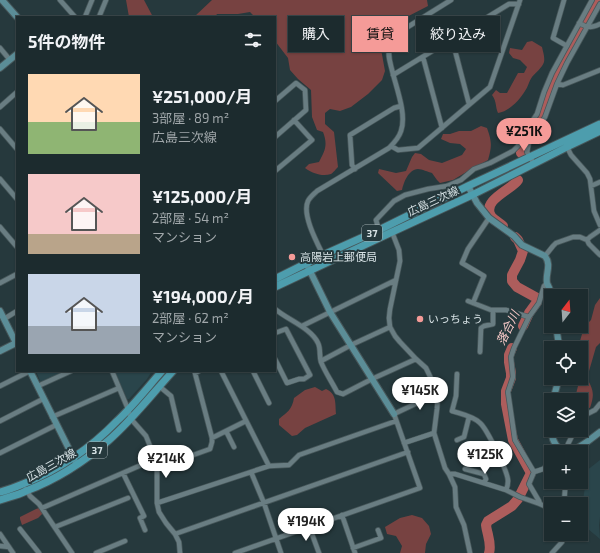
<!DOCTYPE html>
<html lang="ja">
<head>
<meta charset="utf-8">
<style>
	body { margin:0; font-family:"Exo 2","Noto Sans JP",sans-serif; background:#253336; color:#f1f3f6; height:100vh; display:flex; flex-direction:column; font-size:15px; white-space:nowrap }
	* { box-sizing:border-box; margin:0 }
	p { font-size:13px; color:#a0a7aa }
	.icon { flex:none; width:22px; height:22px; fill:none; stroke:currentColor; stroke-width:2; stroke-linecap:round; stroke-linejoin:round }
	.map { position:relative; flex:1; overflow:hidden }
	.sheet { position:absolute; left:16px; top:16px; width:260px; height:356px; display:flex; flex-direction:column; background:#1c2b2e; border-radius:0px; box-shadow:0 1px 3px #0004,0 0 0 1px #3a474a }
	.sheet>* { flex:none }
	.banner { position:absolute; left:288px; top:16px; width:252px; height:36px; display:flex; gap:8px }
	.needle { width:26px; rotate:17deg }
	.tools { position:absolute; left:544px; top:289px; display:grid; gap:8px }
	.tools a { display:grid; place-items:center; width:44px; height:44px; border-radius:0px; background:#1c2b2e; box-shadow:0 1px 3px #0004,0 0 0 1px #3a474a; font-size:20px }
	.price { position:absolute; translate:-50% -34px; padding:0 9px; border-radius:14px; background:#fff; color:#222; font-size:13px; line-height:26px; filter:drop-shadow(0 1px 2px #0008) }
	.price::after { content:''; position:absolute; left:50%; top:24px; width:12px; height:9px; margin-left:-6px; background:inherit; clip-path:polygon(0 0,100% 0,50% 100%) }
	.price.selected { background:#f59b98; color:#111 }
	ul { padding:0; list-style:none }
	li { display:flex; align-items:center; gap:12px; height:100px; padding:0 12px }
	li span { display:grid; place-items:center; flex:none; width:112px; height:80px; border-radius:0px; color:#555 }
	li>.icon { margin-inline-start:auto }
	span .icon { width:48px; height:48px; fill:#fffc; stroke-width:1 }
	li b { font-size:17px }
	h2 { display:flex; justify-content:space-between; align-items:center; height:48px; padding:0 12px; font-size:17px }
	.chip { padding:0 14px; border-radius:0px; background:#1c2b2e; box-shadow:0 1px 3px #0004,0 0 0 1px #3a474a; font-size:14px; line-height:36px }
	.chip.selected { background:#f59b98; color:#111 }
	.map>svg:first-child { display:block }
</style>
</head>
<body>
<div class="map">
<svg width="600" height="553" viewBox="0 0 600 553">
	<rect width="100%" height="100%" fill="#26393d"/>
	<!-- built -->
	<path fill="#2a454b" d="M36,371h31l-26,12z
		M115,371h37l-5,8 -18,20h-2z
		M600,460v57l-1,8 1,14 -12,-10 -4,-10 -2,-12 3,-20 -4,-9v-3z"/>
	<!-- green -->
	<path fill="#774241" d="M126,0h18l9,17h-24z
		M212,0h215l1,6 -33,17 -10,10 -4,16 4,22 -3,9 -14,14 -17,13 -11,4 -10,-2 -5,4v11l9,8 4,35c-2,2 -5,6 -7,7 -9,3 -19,-1 -26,-6l4,-4 10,-2c6,-11 9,-17 4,-30l-6,-2 -5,-13 -1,-27 -13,-11 -8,-9 -2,-12 -13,-17v-24h-20l-5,-5 -12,2h-21l-2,3h-21z
		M532,41l10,6c1,5 3,10 2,15 -2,6 -8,10 -12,15 -3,4 -4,10 -7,14 -6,10 -16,20 -27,22 -3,-7 -1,-11 -6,-18l4,-5 4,3h7l11,-20h6l3,-6 -7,-7 -7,-2 -4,-5 1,-5 12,2 5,-8z
		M481,126l6,2c5,14 5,18 1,32l-20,11 -15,9 -13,3 -3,-3 -5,-7c-4,-1 -10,-4 -14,-4 -10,1 -14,13 -16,21l-5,1 -19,-18 1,-4 17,4 10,-2 6,-14 3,-4 6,1 8,6 13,3 20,-8 4,-6 -6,-5 -10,-1 -9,-4 2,-5h7l9,-3h12z
		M600,298v45l-4,4 -9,31c6,12 8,15 3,30l-7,-2 3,4 -5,7v-17h-8l3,-6 2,-8 -3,-4 -1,-4h7v-30h-3l6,-21 7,-7 4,-15z
		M315,387l7,4 4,-2c11,5 9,14 10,25l-31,14 -8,7 -5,1 -13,-11v-6c8,-7 13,-9 15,-21l11,-8z
		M39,508l4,5 -5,5 -16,7 -2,-6v-2l16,-8z
		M412,515l10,3 7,8 2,8 -5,10 -1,9h-25l2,-7 -6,-10 -9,-2 -2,-7 15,-9z"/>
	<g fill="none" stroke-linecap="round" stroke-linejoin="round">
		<!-- river -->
		<path stroke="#ad5d5c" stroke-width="10" d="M521,153l3,-12 16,-23 7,-22 8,-20 10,-19 32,-57
			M503,226c-3,-3 -9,-6 -12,-10 -10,-16 22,-27 27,-36
			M515,237l3,3 5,11 -3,9 -8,15v6l5,6 20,11v4l-8,11 -6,13
			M489,553c3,-9 -2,-19 -3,-28l2,-4 24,-15 6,-7 13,-26 -18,-33 -7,-36v-13l5,-13v-5l-2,-11v-7l3,-7"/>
		<!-- street casing -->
		<g stroke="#47575a" stroke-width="6">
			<path id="street" d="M60,0l15,17
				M564,0l-11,38 14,8
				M85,17l7,-17
				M99,17l7,-17
				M579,23c9,5 12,5 21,1
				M452,39l17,65
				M0,48l10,12
				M423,57l19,71
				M393,75l116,-71h10
				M557,84l6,1 37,-15
				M275,101l21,-18 9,7 1,20 -31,27
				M0,107l17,-15
				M0,129l17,20
				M391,146l7,4 20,-2 72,-61 30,-87
				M567,147l4,8 16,18 3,6 4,32 6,14
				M534,164l-7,-12 2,-10 16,-25 12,-33 10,-21 33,-59
				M355,169l-3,-4 -2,-30 44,-27 7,-2
				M275,171l37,-31 -18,-20
				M0,179l17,20
				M591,186l9,-4
				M0,227l17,20
				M379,230l-3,-10 18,-19 11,-6 23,-6 19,-3 14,-6 13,-11 16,-6 23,-12 5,-5 7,-14 12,-18 7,-22 8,-19 40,-73
				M600,230l-10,7 -3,3 2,4 11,11
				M392,232l7,18 1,11 -10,48 -1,9 1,9 5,9 5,6 16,17 10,9 12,25 -1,16 -3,24 11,35 4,6 6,13 1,20 8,18 6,28
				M545,256l8,-10 3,-3 17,-6h7l7,3
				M327,263c-7,-15 -26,-47 -19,-62 2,-4 6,-7 9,-10l72,-43c5,-5 10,-10 12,-17 6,-17 -5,-44 -9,-61 -2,-8 -5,-16 -2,-24 1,-6 5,-9 8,-13l53,-33
				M0,283l17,-9
				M468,301l23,9h15l23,7
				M473,303l11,-27 -22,-13 6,-14 21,-31
				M275,309c13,11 36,19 43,34 3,6 1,13 3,19 4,10 11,20 16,30l6,2 29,-15 44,-20
				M4,319l13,-8
				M302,326l94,-46
				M275,333l11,-4 24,46 -6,4h-5l-12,4 -12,-24
				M480,352l1,-24 3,-2 9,-2v-14
				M321,361l30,-16 39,-18
				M112,371l16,38 3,10 15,17 6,15 5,17v35l2,9 7,11 9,11 4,8 1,11
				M221,371l48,95
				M253,371l16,32
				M457,374l-1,22 -4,15c9,3 21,5 28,12 7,6 28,49 28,58 0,3 -1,7 -2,9
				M0,386l30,-15
				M38,386l33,-15
				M159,386l12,10 8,34
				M52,417l67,-29
				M0,421l43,-22
				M581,422l6,-8 8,-4 5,-6
				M226,431l8,16
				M212,438l34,-17
				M457,440l7,-3 5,-20
				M404,443l30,-10
				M567,451l1,-7 7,-14
				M0,453l56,-28
				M472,456l22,-10
				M157,468l53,-19 2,-7v-4l-17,-65 4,-2
				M465,469l19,5 2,5 -2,4
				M251,472l13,31 17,50
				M534,472l9,-3 8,-6
				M123,473l21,43 -4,2 5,12
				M449,474h6l51,16 14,7 20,7 11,5
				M563,482l2,8 -1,14
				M26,489l4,7 9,8 33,49
				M157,503l112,-37 20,-1 10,-10 97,-34
				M540,504l-1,-3 -10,-17 5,-12 -19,-32 -7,-48 5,-15 -2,-20 3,-9 15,-31 10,-14 5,-17 3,-3
				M42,508l97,-42
				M342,515l13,38
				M309,526l10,27
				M55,527l73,-29
				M20,529l19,24
				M0,534l13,19
				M175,534l233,-82
				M0,546l9,1
				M353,548l28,-10 -3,-8
				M96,553l29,-12
				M235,553l185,-65 -26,-74 44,-21
				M552,553l10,-11 2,-8"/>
		</g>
		<!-- secondary casing -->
		<g stroke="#47575a" stroke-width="8">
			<path id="secondary" d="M2,0l15,17
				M0,68l17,-14
				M468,186l9,17 12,15 25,18 8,9 23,11c7,9 0,18 2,27 2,5 4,8 5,13
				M308,267l22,45 64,102
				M0,311l17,34
				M556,326l2,13 2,9
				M0,351l16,-8
				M30,371l45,90
				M553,400l6,-22
				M551,430c1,6 2,13 7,17 13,11 31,-7 42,-15"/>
		</g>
		<!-- primary casing -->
		<g stroke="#47575a" stroke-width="9">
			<path id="primary" d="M275,279l48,-24 56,-25 89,-44 132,-62
				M275,287l117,-55 80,-37 95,-48 33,-16
				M0,492c8,-2 16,-5 23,-8 35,-14 68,-36 94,-63 16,-15 30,-33 45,-50
				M0,500c9,-3 18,-5 26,-9 29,-11 59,-30 83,-51 23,-20 43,-46 64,-69"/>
		</g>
		<!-- street -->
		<use href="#street" stroke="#697d82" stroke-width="4.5"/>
		<!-- secondary -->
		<use href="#secondary" stroke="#5b8d97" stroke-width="6"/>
		<!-- primary -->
		<use href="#primary" stroke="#4d9dad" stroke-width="7"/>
	</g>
	<!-- markers -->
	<g fill="#f59b98" stroke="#26393d" stroke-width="1.5">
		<circle cx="292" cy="257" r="4"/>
		<circle cx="420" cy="319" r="4"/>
	</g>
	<g text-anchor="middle" stroke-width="4" stroke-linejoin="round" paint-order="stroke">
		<!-- shield labels -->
		<g fill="#26393d" stroke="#a3b0b3" stroke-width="1">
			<rect x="362" y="225" width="20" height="16" rx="3"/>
			<rect x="87" y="442" width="20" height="16" rx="3"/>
		</g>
		<g font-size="10" font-weight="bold" fill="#d8e3e6">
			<text x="372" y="237">37</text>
			<text x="97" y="454">37</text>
		</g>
		<!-- street labels -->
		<g font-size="11" fill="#d8e3e6" stroke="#26393d">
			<text transform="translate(433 201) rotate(-25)" y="4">広島三次線</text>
			<text transform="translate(51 465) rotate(-29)" y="4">広島三次線</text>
		</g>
		<!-- poi labels -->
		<g font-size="11" fill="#d8e3e6" stroke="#26393d" text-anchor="start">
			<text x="300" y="261">高陽岩上郵便局</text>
			<text x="428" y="323">いっちょう</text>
		</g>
		<!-- water labels -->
		<g font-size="12" font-style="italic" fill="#fccdcb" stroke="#26393d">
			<text transform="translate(508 328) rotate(-64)" y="4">落合川</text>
		</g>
	</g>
</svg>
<div class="tools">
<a><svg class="needle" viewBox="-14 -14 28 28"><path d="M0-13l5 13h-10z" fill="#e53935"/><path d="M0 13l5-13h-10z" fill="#a0a7aa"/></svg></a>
<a><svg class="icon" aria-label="locate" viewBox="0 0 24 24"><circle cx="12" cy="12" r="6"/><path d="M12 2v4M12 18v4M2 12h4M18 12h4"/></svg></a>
<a><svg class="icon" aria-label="layers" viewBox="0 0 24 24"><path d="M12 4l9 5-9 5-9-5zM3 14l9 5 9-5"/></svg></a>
<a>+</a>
<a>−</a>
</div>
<b class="price selected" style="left:524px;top:152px">¥251K</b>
<b class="price" style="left:420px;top:411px">¥145K</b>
<b class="price" style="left:485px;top:475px">¥125K</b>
<b class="price" style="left:166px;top:479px">¥214K</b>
<b class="price" style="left:306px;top:542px">¥194K</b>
<div class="banner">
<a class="chip">購入</a>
<a class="chip selected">賃貸</a>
<a class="chip">絞り込み</a>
</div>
<section class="sheet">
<h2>5件の物件<svg class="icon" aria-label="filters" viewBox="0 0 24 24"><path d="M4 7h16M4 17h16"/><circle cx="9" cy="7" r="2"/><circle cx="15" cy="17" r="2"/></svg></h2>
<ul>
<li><span style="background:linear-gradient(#ffd9b3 60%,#8fb573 0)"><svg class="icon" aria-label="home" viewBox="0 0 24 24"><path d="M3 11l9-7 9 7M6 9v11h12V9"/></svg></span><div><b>¥251,000/月</b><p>3部屋 · 89 m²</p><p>広島三次線</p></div></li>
<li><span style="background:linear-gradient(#f6c9c9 75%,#b9a48a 0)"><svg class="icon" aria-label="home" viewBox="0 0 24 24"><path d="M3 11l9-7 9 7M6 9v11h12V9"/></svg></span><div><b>¥125,000/月</b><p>2部屋 · 54 m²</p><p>マンション</p></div></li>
<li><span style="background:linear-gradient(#c9d6e8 65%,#9aa5b1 0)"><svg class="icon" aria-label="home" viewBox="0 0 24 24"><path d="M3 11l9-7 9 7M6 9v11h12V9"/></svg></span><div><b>¥194,000/月</b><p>2部屋 · 62 m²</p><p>マンション</p></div></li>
</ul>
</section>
</div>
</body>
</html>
